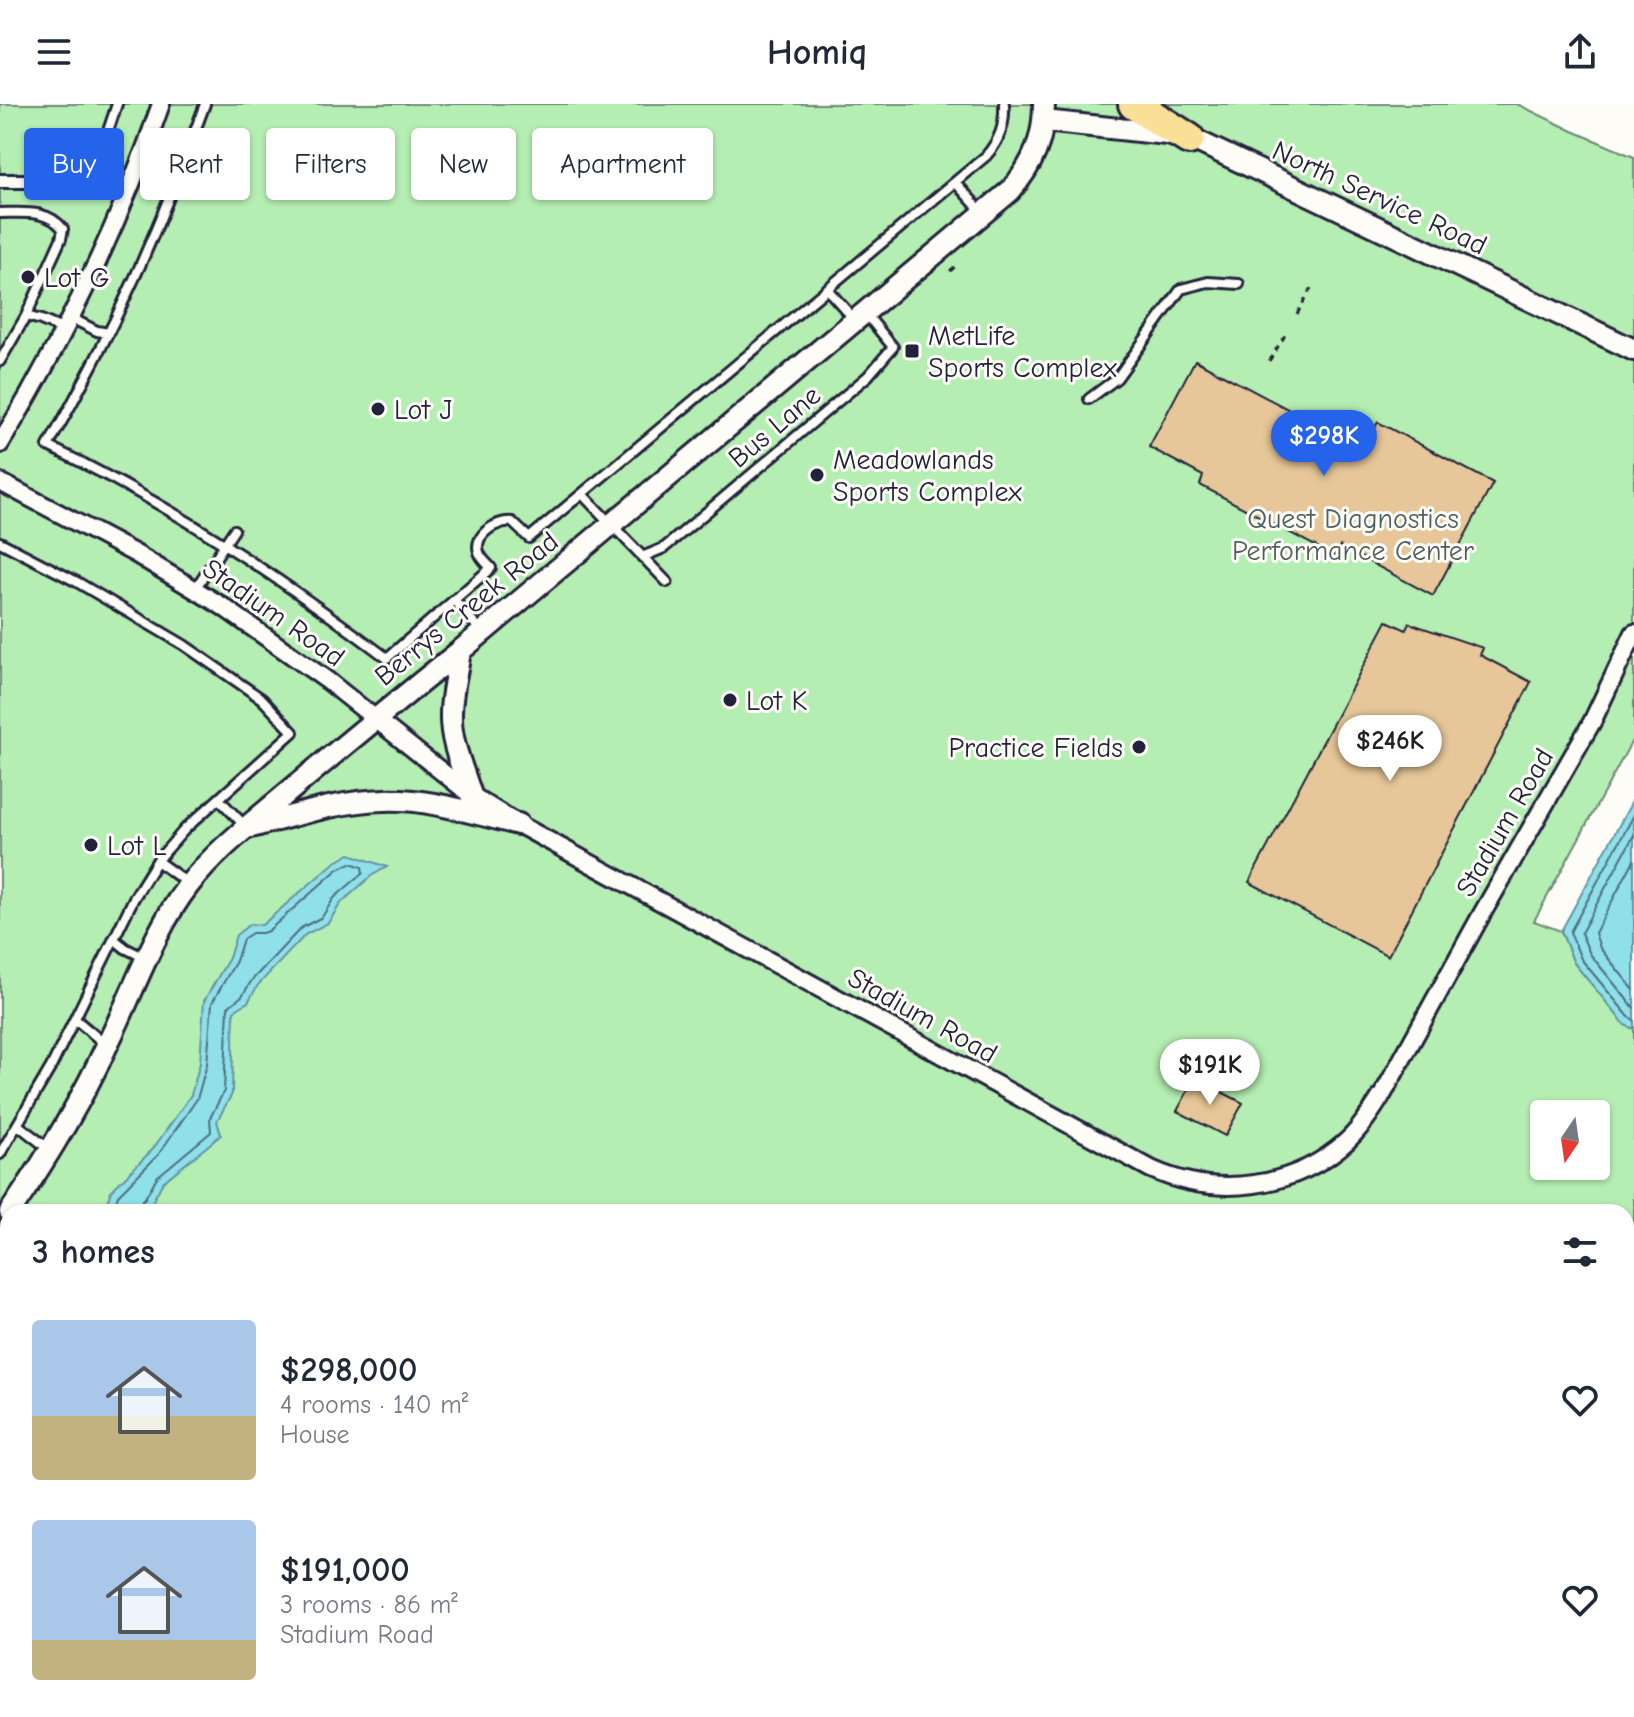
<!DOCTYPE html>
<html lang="en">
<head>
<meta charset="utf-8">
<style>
	body { margin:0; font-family:"Comic Neue",sans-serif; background:#f6f6f7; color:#1f2937; height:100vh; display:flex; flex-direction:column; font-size:30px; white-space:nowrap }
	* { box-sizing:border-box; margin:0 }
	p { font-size:26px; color:#747a83 }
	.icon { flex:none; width:44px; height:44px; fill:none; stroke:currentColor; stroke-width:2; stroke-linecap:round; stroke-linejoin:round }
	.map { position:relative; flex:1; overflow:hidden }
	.panel { position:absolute; left:0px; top:1100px; width:1634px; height:514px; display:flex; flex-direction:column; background:#fff; border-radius:24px 24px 0 0; box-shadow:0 2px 6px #0004 }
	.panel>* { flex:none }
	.guide { position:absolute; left:24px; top:24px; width:800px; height:72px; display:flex; gap:16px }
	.needle { width:52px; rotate:193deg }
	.tools { position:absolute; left:1530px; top:996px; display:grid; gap:16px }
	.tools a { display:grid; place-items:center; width:80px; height:80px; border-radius:8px; background:#fff; box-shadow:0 2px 6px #0004; font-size:40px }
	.price { position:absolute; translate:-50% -68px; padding:0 18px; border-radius:28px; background:#fff; color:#222; font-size:26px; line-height:52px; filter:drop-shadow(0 2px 4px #0008) }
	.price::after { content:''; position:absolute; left:50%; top:48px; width:24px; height:18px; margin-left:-12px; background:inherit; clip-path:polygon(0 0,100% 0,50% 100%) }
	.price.on { background:#2563eb; color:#fff }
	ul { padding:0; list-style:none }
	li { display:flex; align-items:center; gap:24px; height:200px; padding:0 32px }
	li span { display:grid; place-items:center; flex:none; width:224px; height:160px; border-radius:8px; color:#555 }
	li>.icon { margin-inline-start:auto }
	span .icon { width:96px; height:96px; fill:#fffc; stroke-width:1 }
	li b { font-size:34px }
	h2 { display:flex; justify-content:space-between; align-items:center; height:96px; padding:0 32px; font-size:34px }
	.tag { padding:0 28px; border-radius:8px; background:#fff; box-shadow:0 2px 6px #0004; font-size:28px; line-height:72px }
	.tag.on { background:#2563eb; color:#fff }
	header { display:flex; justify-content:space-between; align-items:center; height:104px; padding:0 32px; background:#fff; font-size:36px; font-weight:800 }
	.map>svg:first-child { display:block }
</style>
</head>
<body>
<header><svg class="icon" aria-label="menu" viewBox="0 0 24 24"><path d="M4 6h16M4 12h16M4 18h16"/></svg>Homiq<svg class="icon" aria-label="share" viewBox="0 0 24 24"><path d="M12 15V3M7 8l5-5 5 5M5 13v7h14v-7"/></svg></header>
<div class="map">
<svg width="1634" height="1613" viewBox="0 0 1634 1613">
	<rect width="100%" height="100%" fill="#fdfcf7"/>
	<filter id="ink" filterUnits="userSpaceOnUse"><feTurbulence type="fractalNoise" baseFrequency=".0125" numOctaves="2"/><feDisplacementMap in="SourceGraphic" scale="16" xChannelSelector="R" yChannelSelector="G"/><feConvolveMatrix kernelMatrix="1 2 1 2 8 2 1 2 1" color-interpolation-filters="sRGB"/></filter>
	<g filter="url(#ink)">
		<!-- green -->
		<path fill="#b5eeb2" stroke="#6c8876" stroke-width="2" fill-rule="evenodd" d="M0,0h1517l56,27 61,26v580l-100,184 27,10 13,32 51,62 9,4v240l-8,2v-59h-1618v498h1121l-1,7h-1128zM1544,1010h52v52h-52z
			M1626,1313h8v300h-351l1,-7h342z"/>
		<!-- water -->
		<path fill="#8fe0e9" stroke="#6394a3" stroke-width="2" d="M1634,694v231l-9,-4 -51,-62 -13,-32z
			M350,750l37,13 -16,9 -30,27 -13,20 -22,11 -48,51 -10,17 -14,9 -2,83 -15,27 4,14 -58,47 -12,22 -11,8h-36l7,-21 41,-41 39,-55 9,-32 4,-62 25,-43 7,-23 14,-11 12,1 72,-62z
			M1634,1165v148h-8v-146z
			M8,1255v57l-8,11v-60z
			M1129,1606h155l-1,7h-155z"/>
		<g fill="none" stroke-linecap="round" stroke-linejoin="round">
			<!-- shore -->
			<path stroke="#4e6e81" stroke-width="2" d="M1634,711l-64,117 11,27 48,58 5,3
				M1634,731l-53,98 9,21 44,54
				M1634,756l-39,73 5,15 34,42
				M113,1108l5,-17 40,-40 39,-56 10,-35 5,-61 24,-42 7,-22 9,-6h10l6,-2 70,-62 13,-6 11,4 1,6 -29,25 -12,19 -21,11 -49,52 -10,16 -14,11 -4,84 -14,27 1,14 -54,45 -12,21 -7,7 -2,7"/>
		</g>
		<!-- building -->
		<path fill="#e7c799" stroke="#22223b" stroke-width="2" d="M1195,256l168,89 15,-27 115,61 -60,113 -93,-50 -6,10 -134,-71 3,-9 -54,-29z
			M1387,517l19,9 3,-7 74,25 -3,7 51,27 -143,274 -139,-74z
			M1195,974l48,25 -18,33 -48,-25z"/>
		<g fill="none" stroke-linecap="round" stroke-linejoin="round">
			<!-- service casing -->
			<g stroke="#22223b" stroke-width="14">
				<path id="service" d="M205,0c-44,121 -92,230 -157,342 122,58 231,131 339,212l104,-90c-4,-5 -10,-9 -12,-16 -6,-17 18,-32 33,-30l17,16 457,-382c14,-16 19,-31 18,-52
					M104,39l13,-39
					M955,78l28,31
					M0,109c23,0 48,-4 63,16l-2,10 -35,77 -26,45
					M827,185l28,31
					M26,212l15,4 23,10
					M71,214l26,13 12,2
					M1089,295l28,-21 64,-89 27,-7 31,2
					M582,390l85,88
					M0,438l77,40 107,63 78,54 31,33 -108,97 -28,32 -23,37 -83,169 -51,87
					M642,453l22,-9 204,-172 25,-29 -27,-33
					M195,485l39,-59
					M454,496l28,32
					M219,695l27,28
					M157,757l32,23
					M114,835l11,9 22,11
					M75,915l30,25
					M18,1021l31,24"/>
			</g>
			<!-- pedestrian casing -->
			<g stroke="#22223b" stroke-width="18">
				<path id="pedestrian" d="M151,76l25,2
					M0,77h113"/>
			</g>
			<!-- minor casing -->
			<g stroke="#22223b" stroke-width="22">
				<path id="minor" d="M0,340c65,-107 120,-221 161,-340
					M0,378l136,72 86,52 106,75 143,114 47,29 633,345c64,29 142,21 196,-28 15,-14 26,-32 37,-49l99,-180 109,-190 42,-89"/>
			</g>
			<!-- tertiary casing -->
			<g stroke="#22223b" stroke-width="26">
				<path id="tertiary" d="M1044,17l123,13 32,8 435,208
					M460,547c-3,21 -9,43 -9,63 -1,28 12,55 20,81
					M251,723c43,-11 88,-26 133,-27 45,-2 91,14 134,24
					M10,1108c37,-54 71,-110 98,-169 25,-50 46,-113 80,-157 27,-35 64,-63 98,-92 57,-48 115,-96 174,-143l550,-460c23,-26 34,-52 34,-87"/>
			</g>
			<!-- motorway casing -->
			<g stroke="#22223b" stroke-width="36">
				<path id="motorway" d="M1134,0l55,35"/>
			</g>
			<!-- path -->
			<path stroke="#22223b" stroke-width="3" stroke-dasharray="6 6" stroke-linecap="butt" d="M950,167l8,-7
				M1297,210l14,-26
				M1269,257l18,-29"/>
			<!-- service -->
			<use href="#service" stroke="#fdfcf7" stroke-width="8"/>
			<!-- pedestrian -->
			<use href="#pedestrian" stroke="#fdfcf7" stroke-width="12"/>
			<!-- minor -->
			<use href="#minor" stroke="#fdfcf7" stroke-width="16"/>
			<!-- tertiary -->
			<use href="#tertiary" stroke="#fdfcf7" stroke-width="20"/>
			<!-- motorway -->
			<use href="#motorway" stroke="#fadf96" stroke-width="30"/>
		</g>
	</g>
	<!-- markers -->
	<g fill="#22223b" stroke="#fdfcf7" stroke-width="3">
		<circle cx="28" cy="173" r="8"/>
		<rect x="904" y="239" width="16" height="16" rx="4"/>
		<circle cx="378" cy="305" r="8"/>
		<circle cx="817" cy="371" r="8"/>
		<circle cx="730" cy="596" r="8"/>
		<circle cx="1139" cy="643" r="8"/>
		<circle cx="91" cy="741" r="8"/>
	</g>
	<g text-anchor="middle" stroke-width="6" stroke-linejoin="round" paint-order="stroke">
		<!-- street labels -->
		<g font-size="28" fill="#22223b" stroke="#fdfcf7">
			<text transform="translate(1380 93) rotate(25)" y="10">North Service Road</text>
			<text transform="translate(774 322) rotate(-40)" y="10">Bus Lane</text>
			<text transform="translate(466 504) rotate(-39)" y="10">Berrys Creek Road</text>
			<text transform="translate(274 508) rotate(35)" y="10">Stadium Road</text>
			<text transform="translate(1504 718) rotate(-60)" y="10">Stadium Road</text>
			<text transform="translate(923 911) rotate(29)" y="10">Stadium Road</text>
		</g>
		<!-- poi labels -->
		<g font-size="28" fill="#22223b" stroke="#fdfcf7" text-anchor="start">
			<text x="44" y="183">Lot G</text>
			<text x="928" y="241">MetLife<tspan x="928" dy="32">Sports Complex</tspan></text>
			<text x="394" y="315">Lot J</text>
			<text x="833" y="365">Meadowlands<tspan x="833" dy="32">Sports Complex</tspan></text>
			<text x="746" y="606">Lot K</text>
			<text x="1123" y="653" text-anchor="end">Practice Fields</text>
			<text x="107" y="751">Lot L</text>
		</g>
		<!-- park labels -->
		<g font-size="28" fill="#4e5f5f" stroke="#fdfcf7">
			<text x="1353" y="424">Quest Diagnostics<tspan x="1353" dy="32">Performance Center</tspan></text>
		</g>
	</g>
</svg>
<div class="tools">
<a><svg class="needle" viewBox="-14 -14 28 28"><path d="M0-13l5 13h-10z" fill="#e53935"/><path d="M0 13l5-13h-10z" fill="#747a83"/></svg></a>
</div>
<b class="price on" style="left:1324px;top:374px">$298K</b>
<b class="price" style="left:1390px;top:679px">$246K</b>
<b class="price" style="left:1210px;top:1003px">$191K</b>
<div class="guide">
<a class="tag on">Buy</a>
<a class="tag">Rent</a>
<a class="tag">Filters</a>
<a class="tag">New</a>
<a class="tag">Apartment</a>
</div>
<section class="panel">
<h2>3 homes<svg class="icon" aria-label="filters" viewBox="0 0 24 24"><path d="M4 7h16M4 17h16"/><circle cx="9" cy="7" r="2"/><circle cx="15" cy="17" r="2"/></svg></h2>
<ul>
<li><span style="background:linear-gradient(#a9c7e8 60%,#c2b280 0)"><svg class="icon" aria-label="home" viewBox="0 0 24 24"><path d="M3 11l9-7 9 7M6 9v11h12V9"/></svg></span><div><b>$298,000</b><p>4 rooms · 140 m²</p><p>House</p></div><svg class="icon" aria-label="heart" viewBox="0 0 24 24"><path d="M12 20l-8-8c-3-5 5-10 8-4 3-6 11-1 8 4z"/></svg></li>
<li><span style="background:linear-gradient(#a9c7e8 75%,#c2b280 0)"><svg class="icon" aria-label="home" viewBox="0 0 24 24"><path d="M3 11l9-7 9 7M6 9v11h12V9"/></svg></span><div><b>$191,000</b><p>3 rooms · 86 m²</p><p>Stadium Road</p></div><svg class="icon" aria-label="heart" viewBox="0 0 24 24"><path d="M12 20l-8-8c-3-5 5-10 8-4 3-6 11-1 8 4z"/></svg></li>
</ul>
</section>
</div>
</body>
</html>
